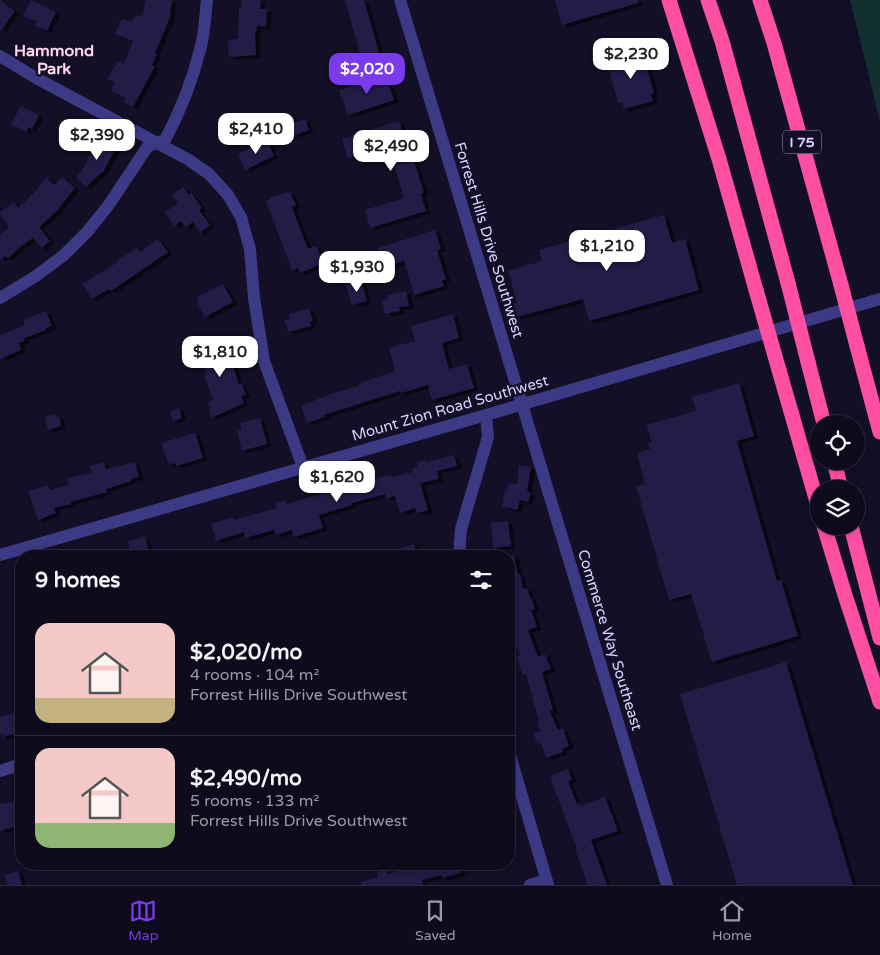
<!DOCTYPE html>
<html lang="en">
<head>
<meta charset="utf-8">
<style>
	body { margin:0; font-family:"Varela Round",sans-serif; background:#1c1929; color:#f1f3f6; height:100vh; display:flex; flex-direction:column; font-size:19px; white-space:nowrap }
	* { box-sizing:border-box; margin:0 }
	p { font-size:16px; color:#9b9ba3 }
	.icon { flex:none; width:28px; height:28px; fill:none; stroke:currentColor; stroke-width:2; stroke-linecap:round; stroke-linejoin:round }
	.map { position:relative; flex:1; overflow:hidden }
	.panel { position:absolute; left:15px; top:550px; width:500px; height:320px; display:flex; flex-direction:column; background:#0e0b1c; border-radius:20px; box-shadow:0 2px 8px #0003,0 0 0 1px #2e2b3b }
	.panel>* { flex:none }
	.tools { position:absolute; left:810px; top:415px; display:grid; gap:10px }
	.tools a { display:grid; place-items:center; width:55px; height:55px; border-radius:50%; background:#0e0b1c; box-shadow:0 2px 8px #0003,0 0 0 1px #2e2b3b; font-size:25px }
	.price { position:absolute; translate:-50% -42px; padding:0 11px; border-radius:10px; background:#fff; color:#222; font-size:16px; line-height:32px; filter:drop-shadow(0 1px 2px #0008) }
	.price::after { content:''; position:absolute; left:50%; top:30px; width:15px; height:11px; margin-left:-8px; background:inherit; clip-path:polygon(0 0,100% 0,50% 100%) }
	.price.on { background:#7c3aed; color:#fff }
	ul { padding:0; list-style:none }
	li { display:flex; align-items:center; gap:15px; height:125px; padding:0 20px }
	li+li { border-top:1px solid #2e2b3b }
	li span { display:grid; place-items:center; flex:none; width:140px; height:100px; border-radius:15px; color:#555 }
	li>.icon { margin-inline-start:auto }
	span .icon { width:60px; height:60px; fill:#fffc; stroke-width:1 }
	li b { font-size:21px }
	h2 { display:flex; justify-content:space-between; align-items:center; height:60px; padding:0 20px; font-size:21px }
	.dock { display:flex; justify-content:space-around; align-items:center; height:70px; border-top:1px solid #2e2b3b; background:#0e0b1c; font-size:14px; color:#9b9ba3 }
	.dock a { display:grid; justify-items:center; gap:2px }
	.dock .on { color:#7c3aed }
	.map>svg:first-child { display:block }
</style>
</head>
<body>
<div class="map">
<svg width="880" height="885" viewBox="0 0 880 885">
	<defs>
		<filter id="shadow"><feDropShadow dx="4.5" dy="2.5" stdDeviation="0" flood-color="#0009"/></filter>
	</defs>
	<rect width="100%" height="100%" fill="#130f26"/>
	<!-- green -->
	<path fill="#12302f" d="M850,0h30v121z"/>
	<!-- building -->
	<path fill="#241b47" filter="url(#shadow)" d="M0,0l15,11 -15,21z
		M31,0l25,12 -9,19 -12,-5 2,-4 -14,-6z
		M145,0h27l-2,18 -15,35 2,1 -5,11 3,1 -22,41 -9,-5 1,-4 -14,-8 4,-8 -8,-3 11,-18 6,3 9,-23 -18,-7 5,-13 2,1 1,-3 9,3 2,-5 9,-2z
		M242,0h19l-1,9h7l-1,18 -9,-1 -1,6h-1l1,23 -27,2 -1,-17 10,-1 1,-31h2z
		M345,0h19l16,56 -18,5z
		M555,0h83v3l-76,22z
		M642,51l12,42 -3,1 2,7 -29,8 -2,-7 -4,1 -11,-41z
		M386,75l8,25 -46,15 -9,-25z
		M21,106l18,9 -7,14 -3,-2 -3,5 -15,-8z
		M305,119l4,11 -14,5 -4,-11z
		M399,121l6,18 2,-1 17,55 -3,1 5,17 -56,17 -5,-18 39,-12 -16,-53 -40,13 -6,-19z
		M99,136l18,10 -14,26h-1l-16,15 -10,-10 6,-6z
		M267,140l7,16 -29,14 -7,-16z
		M62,177l13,11 -17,21h1l-20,18 11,14 -8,7 -9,-10 -13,9 -12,11 -3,-2 -5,4v-24l9,-9 -9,-13v-2l14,-10 4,6 15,-14 13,-16 9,7z
		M183,187l6,8 2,-2 11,15 -3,2 11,15 -10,8 -7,-11 -7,5 -5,-6 -7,5 -9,-14 13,-9 -6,-8z
		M287,192v1l3,-1 6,13 -4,2 1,3 15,39 8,-3 8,17 -24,10 -2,-5 -6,2 -26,-69 4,-1 -1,-2z
		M664,215l8,28 13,-4 14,51 -110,31 -6,-22 -62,17v-1l-5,2 -4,-13 5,-1 -9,-32 34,-10 -3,-11z
		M435,230l6,19 -4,1 9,29 -4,1 2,6 -30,9 -10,-34 -19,6 -7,-19z
		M158,239l10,13 -57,39 -2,-2 -17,10 -10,-15 36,-22 -1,-1 20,-13 3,4z
		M361,281l6,20 -15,4 -6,-20z
		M223,284l10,18 -28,15 -9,-17 2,-2 -1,-1z
		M406,291l3,15 -10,1 1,4 -15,3 -3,-14 6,-1 -1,-4z
		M309,308l4,13 -3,1 1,4 -23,6 -4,-12 6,-1 -2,-5z
		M46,311l6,15 -7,2 1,2 -22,8 1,3 -6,2 2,7 -21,9v-24l25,-10 -2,-5z
		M453,314l6,24 -17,5 7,26 18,-5 7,24 -42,12 -4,-15 -27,8 -1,-2 -76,24 1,2 -18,6 -6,-17 30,-12 28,-8 -1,-2 37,-13 -6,-23 26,-7 -4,-15z
		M211,341l2,3 6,-3 2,4 5,-2 6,12 -2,1 9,29 2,-2 5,11 -5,2 3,7 -33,15 -3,-16 5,-2 -9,-25h3l-12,-26z
		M739,383l15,53 -17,5 40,140 4,-1 17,56 -86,26 -21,-68 -22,6 -33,-114 9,-2 -8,-31 13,-4 -2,-6h4l-6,-18 50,-14 -4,-14z
		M179,408l3,10 -9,3 -3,-10z
		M55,414l1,3 3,-1 2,10 -13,4 -3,-13z
		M260,418l7,26 -25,7 -5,-20 5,-1 -2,-7z
		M195,433l8,25 -27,8 -1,-3 -6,2 -8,-22z
		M454,455l3,11 -20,5 2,8 -19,4 8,27 -11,3 -2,-5 -15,5 -5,-17 -9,2 -1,-4 -33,9v2l-33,10 4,13 -29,9 -2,-7 -16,5 -2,-5 -29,8 -1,-6 -28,9 -5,-17 22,-7 1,3 35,-10 8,-2 -2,-5 11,-3 1,4 45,-13 1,1 19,-6v-1l11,-4 28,-6 1,2 21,-5 -1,-4 6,-1 -2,-5 10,-2 1,2z
		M104,462l2,7 29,-7 4,15 -8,2v2l-25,8 1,3 -37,10 1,2 -17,4 2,5 -18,7 -10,-29 20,-6 2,5 19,-5 -2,-7 25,-5 -2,-7z
		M519,465l12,2 -4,25 4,1 -3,9 -8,-2 -3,10 -15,-4 3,-16 2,1 2,-8 8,1z
		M508,521l3,25 -18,2 -2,-25z
		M145,537l5,19h-19l-3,-15z
		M414,544l3,12h-35v-3z
		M509,556h5l4,19 2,-1 3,15 4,-1 3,10 1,-1 4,12 -4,1 6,17 -9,3 10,27 7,-3 6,15 -9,3 11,38 -3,1 8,19 5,-2 6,18 -7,3 1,3 -17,6 -5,-15 -3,2 -5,-12 8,-2 -4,-9 2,-1 -13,-47 -3,1 -7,-19 4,-1 -11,-29z
		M786,662l67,223h-116l-57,-191z
		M21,711v21l-18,5v-2h-3v-18z
		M568,769l4,11 -4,1 9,23 2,-1 2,3 24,-9 13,34 -27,9 16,45h-19l-13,-36h2l-27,-72h2v-2z
		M21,800v25l-21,6v-27l11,-2v1z
		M422,864h46v2l-8,3 1,4 -19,5 -1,-3 -19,5 1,5h-62v-3l17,-5 -1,-5 9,-3 2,5z
		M18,871l4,14h-14l-3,-10z"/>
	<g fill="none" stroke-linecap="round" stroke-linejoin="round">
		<!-- minor -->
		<path stroke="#3d3a85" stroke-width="12" d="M400,0l267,885
			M0,56l36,22 153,82 20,14 19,21 13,22 9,32 4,49 10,63 39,106
			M0,298l36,-22 28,-21 23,-23 21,-26 40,-60 17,-6c16,-30 28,-61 36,-94 4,-15 4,-31 6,-46
			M459,556l2,-27 27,-92 -2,-22
			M509,752l39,133
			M0,771l21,-7
			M530,885l16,-5"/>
		<!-- tertiary -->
		<path stroke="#3d3a85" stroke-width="12" d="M0,555l486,-140 394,-116"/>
		<!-- motorway -->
		<path stroke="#ff4fa3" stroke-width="15" d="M669,0l50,159 37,131
			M708,0l14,41 66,242
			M760,0l14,43 67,242
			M857,346l23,86
			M808,362l16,62
			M779,370l40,139
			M834,461l7,28
			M824,526l21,69 35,107
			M851,526l29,112"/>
		<!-- motorway-bridge -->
		<path stroke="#ff4fa3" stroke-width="15" d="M788,283l20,79
			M841,285l16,61
			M756,290l23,80"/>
	</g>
	<g text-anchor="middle" stroke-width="5" stroke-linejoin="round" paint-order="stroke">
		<!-- shield labels -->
		<rect fill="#130f26" stroke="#9e99be" stroke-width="1" x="783" y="130.5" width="38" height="23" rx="4"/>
		<g font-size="14" font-weight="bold" fill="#d9d4ff">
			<text x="802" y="147">I 75</text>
		</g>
		<!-- street labels -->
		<g font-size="15" fill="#d9d4ff" stroke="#130f26">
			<text transform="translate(489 240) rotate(73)" y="5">Forrest Hills Drive Southwest</text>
			<text transform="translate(450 408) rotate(-16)" y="5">Mount Zion Road Southwest</text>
			<text transform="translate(610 640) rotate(73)" y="5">Commerce Way Southeast</text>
		</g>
		<!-- neighbourhood labels -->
		<g font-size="16" font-weight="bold" fill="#ffd6f0" stroke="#130f26">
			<text x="54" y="56">Hammond<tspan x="54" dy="18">Park</tspan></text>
		</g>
	</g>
</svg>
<div class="tools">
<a><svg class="icon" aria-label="locate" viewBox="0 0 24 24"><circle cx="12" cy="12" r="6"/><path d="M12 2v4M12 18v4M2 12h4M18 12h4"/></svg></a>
<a><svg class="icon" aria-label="layers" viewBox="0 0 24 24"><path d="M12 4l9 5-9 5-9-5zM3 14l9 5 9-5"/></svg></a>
</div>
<b class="price" style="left:631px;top:80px">$2,230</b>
<b class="price on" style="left:367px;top:95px">$2,020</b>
<b class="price" style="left:256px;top:155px">$2,410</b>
<b class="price" style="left:97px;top:161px">$2,390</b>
<b class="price" style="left:391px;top:172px">$2,490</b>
<b class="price" style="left:607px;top:272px">$1,210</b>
<b class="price" style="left:357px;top:293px">$1,930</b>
<b class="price" style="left:220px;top:378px">$1,810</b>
<b class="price" style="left:337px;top:503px">$1,620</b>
<section class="panel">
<h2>9 homes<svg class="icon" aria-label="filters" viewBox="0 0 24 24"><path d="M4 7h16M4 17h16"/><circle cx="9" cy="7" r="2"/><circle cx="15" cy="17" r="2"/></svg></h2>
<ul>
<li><span style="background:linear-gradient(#f6c9c9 75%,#c2b280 0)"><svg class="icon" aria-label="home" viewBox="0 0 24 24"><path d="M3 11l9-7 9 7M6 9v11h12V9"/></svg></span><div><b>$2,020/mo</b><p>4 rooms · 104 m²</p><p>Forrest Hills Drive Southwest</p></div></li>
<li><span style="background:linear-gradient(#f6c9c9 75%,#8fb573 0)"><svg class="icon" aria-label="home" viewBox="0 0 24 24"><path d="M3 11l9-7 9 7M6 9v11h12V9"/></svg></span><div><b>$2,490/mo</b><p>5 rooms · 133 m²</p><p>Forrest Hills Drive Southwest</p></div></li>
</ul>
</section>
</div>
<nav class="dock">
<a class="on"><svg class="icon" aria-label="map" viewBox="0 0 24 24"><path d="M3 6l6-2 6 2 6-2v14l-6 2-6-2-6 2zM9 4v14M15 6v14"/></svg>Map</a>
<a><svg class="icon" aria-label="saved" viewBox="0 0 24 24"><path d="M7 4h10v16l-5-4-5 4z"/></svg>Saved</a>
<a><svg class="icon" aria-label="home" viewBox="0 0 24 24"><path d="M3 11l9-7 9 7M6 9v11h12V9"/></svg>Home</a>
</nav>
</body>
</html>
